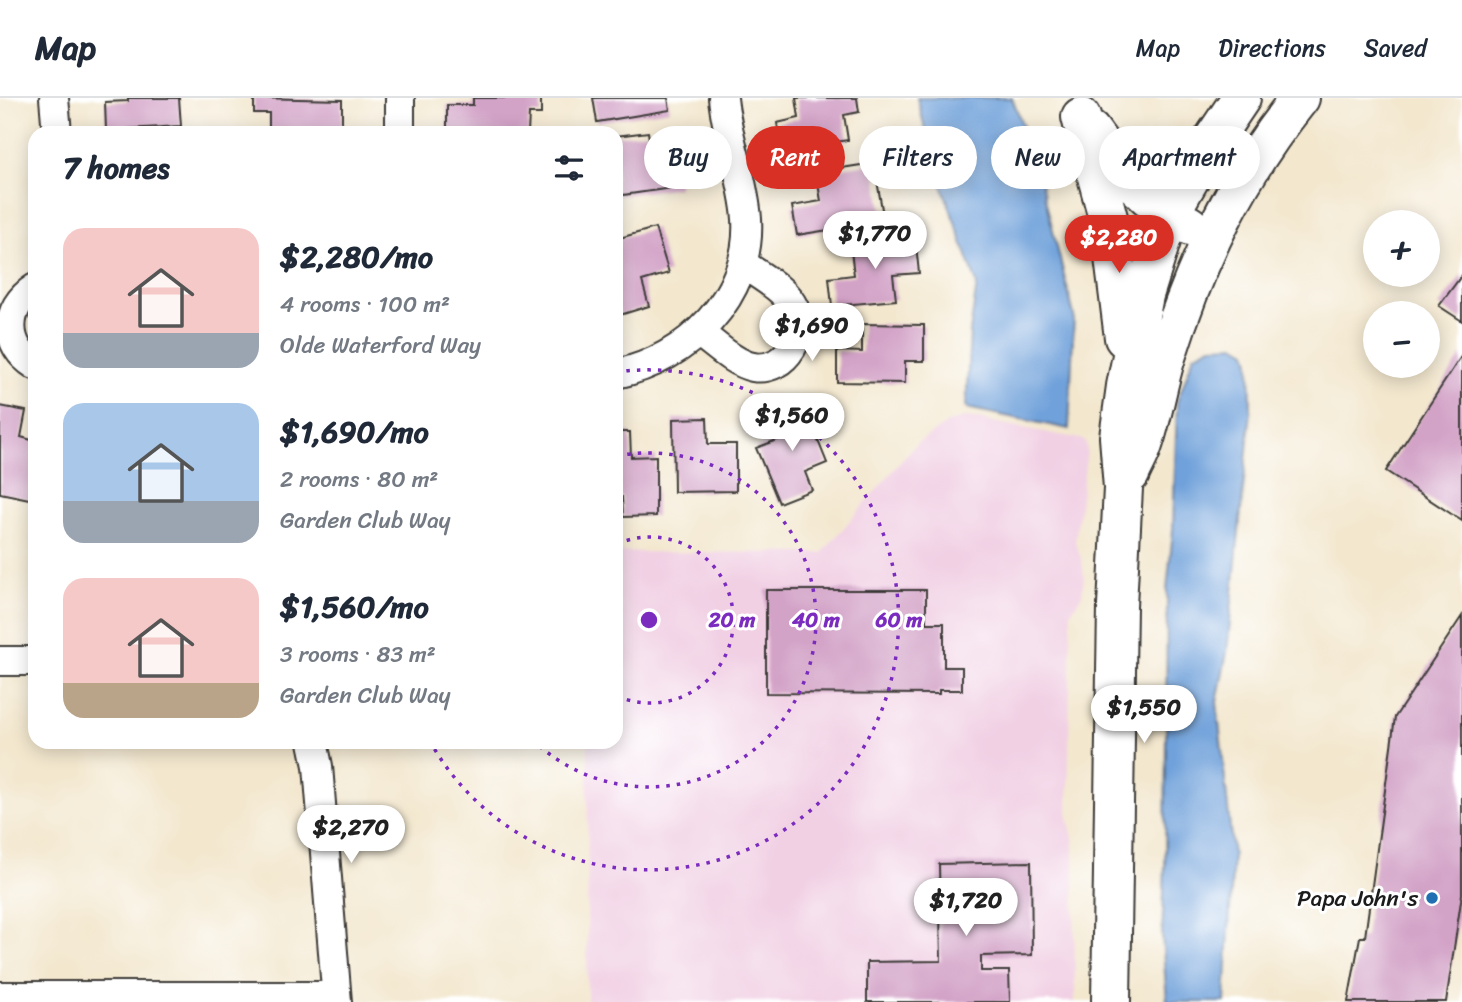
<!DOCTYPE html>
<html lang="en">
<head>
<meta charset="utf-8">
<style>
	body { margin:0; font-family:Sriracha,sans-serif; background:#f2f2f3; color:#1f2937; height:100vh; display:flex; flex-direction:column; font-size:26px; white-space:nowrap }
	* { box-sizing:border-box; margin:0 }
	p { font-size:23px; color:#747a83 }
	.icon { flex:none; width:38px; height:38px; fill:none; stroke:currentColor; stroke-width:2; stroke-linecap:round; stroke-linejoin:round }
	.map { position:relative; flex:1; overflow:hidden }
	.details { position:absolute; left:28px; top:28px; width:595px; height:623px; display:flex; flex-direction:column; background:#fff; border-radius:21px; box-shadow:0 4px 18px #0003 }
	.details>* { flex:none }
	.hud { position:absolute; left:644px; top:28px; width:665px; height:63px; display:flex; gap:14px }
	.buttons { position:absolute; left:1363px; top:112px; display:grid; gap:14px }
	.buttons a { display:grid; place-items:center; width:77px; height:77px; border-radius:50%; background:#fff; box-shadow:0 4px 18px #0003; font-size:35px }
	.price { position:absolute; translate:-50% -60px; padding:0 16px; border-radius:24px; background:#fff; color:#222; font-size:23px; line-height:46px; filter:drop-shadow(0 2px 4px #0008) }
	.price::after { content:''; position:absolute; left:50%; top:42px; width:21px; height:16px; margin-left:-10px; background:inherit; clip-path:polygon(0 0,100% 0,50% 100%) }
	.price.active { background:#d93025; color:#fff }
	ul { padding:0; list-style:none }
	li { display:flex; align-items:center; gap:21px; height:175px; padding:0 35px }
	li span { display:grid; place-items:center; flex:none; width:196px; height:140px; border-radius:21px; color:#555 }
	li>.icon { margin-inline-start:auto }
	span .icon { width:84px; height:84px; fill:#fffc; stroke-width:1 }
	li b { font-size:30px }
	h2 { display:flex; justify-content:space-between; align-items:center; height:84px; padding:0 35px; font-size:30px }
	.chip { padding:0 24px; border-radius:32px; background:#fff; box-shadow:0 4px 18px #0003; font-size:24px; line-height:63px }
	.chip.active { background:#d93025; color:#fff }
	header { display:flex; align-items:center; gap:42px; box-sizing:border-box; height:98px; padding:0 35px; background:#fff; border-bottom:2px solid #e0e1e3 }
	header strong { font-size:33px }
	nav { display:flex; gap:38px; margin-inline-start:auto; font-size:24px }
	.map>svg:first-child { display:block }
</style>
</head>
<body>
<header>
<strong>Map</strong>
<nav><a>Map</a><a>Directions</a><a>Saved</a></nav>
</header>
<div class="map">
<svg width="1462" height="904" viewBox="0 0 1462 904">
	<rect width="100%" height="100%" fill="#fff"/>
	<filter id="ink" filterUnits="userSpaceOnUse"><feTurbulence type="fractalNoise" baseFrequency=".0143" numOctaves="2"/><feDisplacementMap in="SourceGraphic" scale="14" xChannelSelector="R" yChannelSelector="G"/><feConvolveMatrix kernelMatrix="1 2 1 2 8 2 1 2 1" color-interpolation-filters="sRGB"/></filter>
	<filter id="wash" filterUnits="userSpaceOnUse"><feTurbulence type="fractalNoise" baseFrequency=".00686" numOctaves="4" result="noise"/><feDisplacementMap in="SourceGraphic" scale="28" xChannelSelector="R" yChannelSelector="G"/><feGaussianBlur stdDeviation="1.57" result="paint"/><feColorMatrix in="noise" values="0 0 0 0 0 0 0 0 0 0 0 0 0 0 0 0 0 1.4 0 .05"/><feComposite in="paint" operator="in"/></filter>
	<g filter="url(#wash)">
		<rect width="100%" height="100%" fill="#f3e7ce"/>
		<!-- built -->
		<path fill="#f1d0e4" d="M967,319l118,23 2,10 -12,92 7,19 2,15 -2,19 -11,17 -3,205 6,25 1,160h-488l1,-260h28v-190l206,1 95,-110 31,-20z"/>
		<!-- water -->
		<path fill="#70a1da" stroke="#465e7b" stroke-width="2" d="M917,0h95l23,60 39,157 -5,114 -103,-21 4,-76 7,-48 -42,-118z
			M1237,247l10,6 3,11 1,49 -24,241 -10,50 16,154 -8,146h-58l-5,-67 3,-69 2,-276 6,-61 4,-127 17,-47 17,-9z"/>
		<g id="blocks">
			<!-- building -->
			<path fill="#d3a3c7" d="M128,0h51l2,28 -75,4 -1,-28 23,-1z
				M254,0l88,2v29l-73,1v-17h-15z
				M473,0h68v16h-12l-1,19h-81v-28h26z
				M593,0h75l2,12 -73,12z
				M796,0h61l2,14 -15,3 4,25 -66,11 -5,-28 22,-5z
				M648,34l4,27 23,-4 4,32 -63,9v-60z
				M874,65l10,58 -87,14 -5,-29 29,-5 -5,-29z
				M655,130l14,45 -27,8 7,25 -29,9 -4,-14v-62z
				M915,138l4,37 -26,2 3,25 -64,6 -3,-28 25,-3 -4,-33z
				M1462,177v46l-23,-15z
				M862,226l62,1v36h-19v22l-68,-1v-31l25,1z
				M1462,257v166l-76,-50z
				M802,303l25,62 -22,9 7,18 -33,13 -23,-55 26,-10 -10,-25z
				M0,308l26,5 -5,26 14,4 -1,59 -34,-7z
				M707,320l1,26h28v47l-62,1 -1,-73z
				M616,334h14l1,25 25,-1v60l-33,1 -1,-20h-6z
				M766,492h160v33h18v44h18v23h-23v4l-173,-1z
				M1462,518v278l-16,108h-98l12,-65h5l30,-220z
				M1031,764l1,93 -51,1v15h28l1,31h-143v-40l74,-1 -2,-97z"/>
		</g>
	</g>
	<g filter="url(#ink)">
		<use href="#blocks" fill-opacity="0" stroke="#3c3a37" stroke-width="2"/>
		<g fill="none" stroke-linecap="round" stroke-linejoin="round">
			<!-- street casing -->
			<g stroke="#3c3a37" stroke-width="32">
				<path id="street" d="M54,0l3,35
					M400,0v35
					M35,190c-32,20 -31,58 0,77
					M698,234c16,11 35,31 55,35 33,6 56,-35 39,-63 -10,-17 -34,-29 -50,-41
					M616,276c71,-14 136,-78 131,-155 -3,-41 -20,-80 -24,-121
					M0,563h35
					M313,644l5,24 19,236
					M0,898h336"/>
			</g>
			<!-- secondary casing -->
			<g stroke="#3c3a37" stroke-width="42">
				<path id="secondary" d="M1081,19l29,108 14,113
					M1091,33c27,39 57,72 99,95
					M1130,376c4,-10 10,-19 13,-29 10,-29 14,-59 23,-88 31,-98 70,-179 134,-259
					M1111,904l6,-396 6,-118 -4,-51 7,-51 18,-91 25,-80 39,-68 33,-49"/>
			</g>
			<!-- street -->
			<use href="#street" stroke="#fff" stroke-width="28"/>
			<!-- secondary -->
			<use href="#secondary" stroke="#fff" stroke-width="38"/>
		</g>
	</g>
	<!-- distance rings -->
	<g fill="none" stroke="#7b2cbf" stroke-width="3.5" stroke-dasharray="3.5 7">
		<path d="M617 446A83 83 0 1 1 617 598"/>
		<path d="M617 358A167 167 0 1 1 535 644"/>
		<path d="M616 274A250 250 0 1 1 431 645"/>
	</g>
	<!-- markers -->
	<circle fill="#1f6fb2" stroke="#fff" stroke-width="2.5" cx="1432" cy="800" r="7"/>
	<g text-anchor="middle" stroke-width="6" stroke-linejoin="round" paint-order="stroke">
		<!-- poi labels -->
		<g font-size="23" fill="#1c1c1c" stroke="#fff" text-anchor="end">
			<text x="1418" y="808">Papa John's</text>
		</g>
	</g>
	<circle cx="649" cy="522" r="10" fill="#7b2cbf" stroke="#fff" stroke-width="3.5"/>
	<g font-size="21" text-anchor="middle" font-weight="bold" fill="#7b2cbf" stroke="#fff" stroke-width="6" stroke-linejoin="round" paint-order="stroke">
		<text x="732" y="529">20 m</text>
		<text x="816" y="529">40 m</text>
		<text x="899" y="529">60 m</text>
	</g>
</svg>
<div class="buttons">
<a>+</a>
<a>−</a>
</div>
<b class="price" style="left:875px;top:173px">$1,770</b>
<b class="price active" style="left:1119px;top:177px">$2,280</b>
<b class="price" style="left:812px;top:265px">$1,690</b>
<b class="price" style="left:792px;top:355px">$1,560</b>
<b class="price" style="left:1144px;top:647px">$1,550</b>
<b class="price" style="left:351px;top:767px">$2,270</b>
<b class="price" style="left:966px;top:840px">$1,720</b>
<div class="hud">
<a class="chip">Buy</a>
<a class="chip active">Rent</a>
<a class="chip">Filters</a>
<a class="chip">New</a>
<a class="chip">Apartment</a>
</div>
<section class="details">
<h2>7 homes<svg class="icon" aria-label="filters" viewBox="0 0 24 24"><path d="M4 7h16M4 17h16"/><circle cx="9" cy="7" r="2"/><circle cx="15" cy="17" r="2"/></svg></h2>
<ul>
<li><span style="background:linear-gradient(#f6c9c9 75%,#9aa5b1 0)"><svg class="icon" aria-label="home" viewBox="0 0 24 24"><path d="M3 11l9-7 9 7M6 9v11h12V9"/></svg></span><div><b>$2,280/mo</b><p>4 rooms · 100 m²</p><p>Olde Waterford Way</p></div></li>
<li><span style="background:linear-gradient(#a9c7e8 70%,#9aa5b1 0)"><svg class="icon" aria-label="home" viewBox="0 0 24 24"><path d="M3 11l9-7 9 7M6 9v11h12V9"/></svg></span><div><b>$1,690/mo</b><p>2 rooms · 80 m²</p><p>Garden Club Way</p></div></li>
<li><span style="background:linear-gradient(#f6c9c9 75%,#b9a48a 0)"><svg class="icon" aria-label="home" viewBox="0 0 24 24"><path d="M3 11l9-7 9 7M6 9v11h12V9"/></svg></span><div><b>$1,560/mo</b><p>3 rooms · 83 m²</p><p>Garden Club Way</p></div></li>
</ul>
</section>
</div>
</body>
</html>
